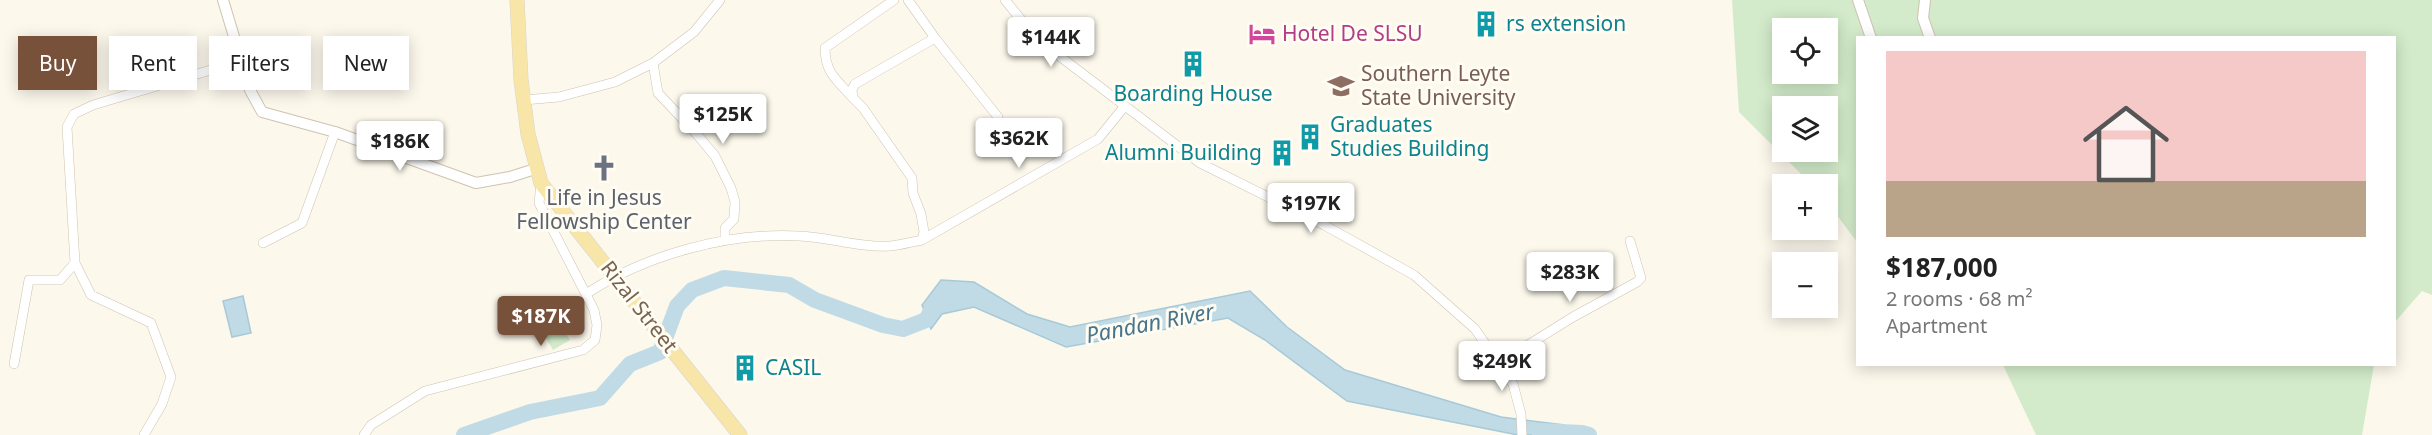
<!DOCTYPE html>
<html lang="en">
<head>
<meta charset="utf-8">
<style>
	body { margin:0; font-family:"Noto Sans",sans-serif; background:#f6f6f6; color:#222; height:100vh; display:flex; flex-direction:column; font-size:22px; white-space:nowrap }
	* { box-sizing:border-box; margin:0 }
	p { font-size:20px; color:#767676 }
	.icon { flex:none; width:33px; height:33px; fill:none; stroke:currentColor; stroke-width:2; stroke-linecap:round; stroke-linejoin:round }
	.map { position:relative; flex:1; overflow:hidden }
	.details { position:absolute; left:1856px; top:36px; width:540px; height:330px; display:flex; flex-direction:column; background:#fff; border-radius:0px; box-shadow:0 3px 15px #0003 }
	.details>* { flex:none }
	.guide { position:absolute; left:18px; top:36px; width:570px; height:54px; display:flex; gap:12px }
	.buttons { position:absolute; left:1772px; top:18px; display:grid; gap:12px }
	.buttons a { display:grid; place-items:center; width:66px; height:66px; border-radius:0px; background:#fff; box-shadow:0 3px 15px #0003; font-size:30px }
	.price { position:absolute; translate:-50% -51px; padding:0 14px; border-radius:6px; background:#fff; color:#222; font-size:20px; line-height:39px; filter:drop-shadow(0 2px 3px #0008) }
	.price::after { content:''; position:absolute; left:50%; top:36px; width:18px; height:14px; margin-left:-9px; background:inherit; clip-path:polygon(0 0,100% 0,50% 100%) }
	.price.selected { background:#78513a; color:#fff }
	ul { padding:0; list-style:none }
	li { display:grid; align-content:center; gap:12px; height:318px; padding:0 30px }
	li span { display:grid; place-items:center; height:186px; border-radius:0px; color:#555 }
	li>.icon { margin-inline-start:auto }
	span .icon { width:108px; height:108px; fill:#fffc; stroke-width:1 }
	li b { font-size:26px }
	.pill { padding:0 21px; border-radius:0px; background:#fff; box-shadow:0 3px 15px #0003; font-size:21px; line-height:54px }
	.pill.selected { background:#78513a; color:#fff }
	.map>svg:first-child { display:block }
</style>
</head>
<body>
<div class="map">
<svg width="2432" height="435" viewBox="0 0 2432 435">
	<rect width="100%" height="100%" fill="#fcf8ec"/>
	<!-- green -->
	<path fill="#d3ebca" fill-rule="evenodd" d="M1732,0h700v295l-10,-4 -28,32v-285h-537v204l-30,-40v-18h-16l-72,-72zM1782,28h45v46h-45zM1782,106h45v46h-45z
		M548,304l22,36 -17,10 -21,-36z
		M2003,365h371l-12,70h-326z"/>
	<!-- water -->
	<path fill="#c0dbe6" stroke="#a7c9d8" stroke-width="1.5" d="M941,280l33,2 53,32 43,13 180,-36 37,36 58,43 156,47 63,8 -3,10h-43l-171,-34 -82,-61 -37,-22 -162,29 -92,-40 -32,7 -11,15 -9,-24z
		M243,296l8,37 -19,4 -9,-36z"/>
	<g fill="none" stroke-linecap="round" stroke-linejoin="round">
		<!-- river -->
		<path stroke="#c0dbe6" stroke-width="16" d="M1539,431l43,2 7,2
			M464,435l66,-23 70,-14 30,-34 30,-12 17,-46 15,-16 32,-12 65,7 26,15 68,25 20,4 23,-9 11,-20"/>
		<!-- minor casing -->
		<g stroke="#cfc3b1" stroke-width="10">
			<path id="minor" d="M908,0l27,38 63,79
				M1005,0l32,39 163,124 124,62 90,50 61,54 38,55 8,30 1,21
				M653,63l5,30 37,39 20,24 16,32 4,14 -1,17 -9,9v12
				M853,98c-16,-18 -28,-25 -28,-50l69,-48
				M524,100l35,-3 56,-15 38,-19 41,-31 26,-32
				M922,240l176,-101 26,-32
				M263,243l39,-20 33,-91
				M586,294c59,-39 142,-62 213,-58 30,1 61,12 91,10 11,-1 21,-4 32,-6l2,-8 -3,-18 -8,-21 -1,-15 -49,-70 -10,-10 -1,-8 3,-6 80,-46
				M1499,363l74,-46 64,-35 4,-4 -11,-37
				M14,364l15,-84h31l15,-17
				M144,435l18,-31 9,-27 -20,-54 -60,-28 -16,-32 -8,-136 7,-13 19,-9 148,-44
				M364,435l7,-10 54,-34 158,-41 12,-10 2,-15 -3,-15 -55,-107 2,-20"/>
		</g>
		<!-- tertiary casing -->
		<g stroke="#cfc3b1" stroke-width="12">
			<path id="tertiary" d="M223,0l27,90 12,22 73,20 141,51 34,-6 28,-9
				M1858,0l13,38
				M1925,0l-2,18 7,20"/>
		</g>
		<!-- primary casing -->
		<g stroke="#d9d4ce" stroke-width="15">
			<path id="primary" d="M517,0l4,80 7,54 13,49 35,45
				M677,356l63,79"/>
		</g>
		<!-- minor -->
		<use href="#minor" stroke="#fff" stroke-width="9"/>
		<!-- tertiary -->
		<use href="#tertiary" stroke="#fff" stroke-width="10"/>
		<!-- primary -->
		<use href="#primary" stroke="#f8e6a8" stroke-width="14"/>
		<!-- primary-bridge casing -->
		<g stroke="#d9d4ce" stroke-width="15" stroke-linecap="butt">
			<path id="primary-bridge" d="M576,228l101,128"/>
		</g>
		<!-- primary-bridge -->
		<use href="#primary-bridge" stroke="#f8e6a8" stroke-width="14"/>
	</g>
	<!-- icons -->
	<defs>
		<g id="building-bare" transform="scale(2.07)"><path d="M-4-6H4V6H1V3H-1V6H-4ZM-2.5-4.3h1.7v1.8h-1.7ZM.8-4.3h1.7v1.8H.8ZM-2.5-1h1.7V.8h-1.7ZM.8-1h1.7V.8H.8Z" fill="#0f9aa8" stroke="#fffcf3" stroke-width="2.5" paint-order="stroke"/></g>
		<g id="hotel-bare" transform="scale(2.07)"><path d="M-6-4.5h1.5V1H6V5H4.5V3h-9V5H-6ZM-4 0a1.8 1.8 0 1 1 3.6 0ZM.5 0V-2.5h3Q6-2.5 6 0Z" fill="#d1479c" stroke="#fffcf3" stroke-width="2.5" paint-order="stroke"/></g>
		<g id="university-bare" transform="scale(2.07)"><path d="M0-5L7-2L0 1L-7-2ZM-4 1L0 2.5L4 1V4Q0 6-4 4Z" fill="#8d6e63" stroke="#fffcf3" stroke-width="2.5" paint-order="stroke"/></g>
		<g id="church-bare" transform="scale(2.07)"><path d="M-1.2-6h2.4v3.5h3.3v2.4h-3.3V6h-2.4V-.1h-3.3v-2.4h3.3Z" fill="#6b7280" stroke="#fffcf3" stroke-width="2.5" paint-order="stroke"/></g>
	</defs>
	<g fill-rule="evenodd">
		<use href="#building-bare" x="1486" y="24"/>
		<use href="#hotel-bare" x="1262" y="34"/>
		<use href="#building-bare" x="1193" y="64"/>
		<use href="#university-bare" x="1341" y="86"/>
		<use href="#building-bare" x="1310" y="137"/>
		<use href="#building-bare" x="1282" y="153"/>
		<use href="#church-bare" x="604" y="168"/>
		<use href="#building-bare" x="745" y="368"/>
	</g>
	<g text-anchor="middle" stroke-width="6" stroke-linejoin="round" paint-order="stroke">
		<!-- culture labels -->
		<g font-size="21" fill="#0d838f" stroke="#fffcf3" text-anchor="start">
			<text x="1506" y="31">rs extension</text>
			<text x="1193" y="101" text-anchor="middle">Boarding House</text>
			<text x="1330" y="132">Graduates<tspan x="1330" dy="24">Studies Building</tspan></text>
			<text x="1262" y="160" text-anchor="end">Alumni Building</text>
			<text x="765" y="375">CASIL</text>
		</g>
		<!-- hotel labels -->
		<g font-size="21" fill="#b23c85" stroke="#fffcf3" text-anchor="start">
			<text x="1282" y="41">Hotel De SLSU</text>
		</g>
		<!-- education labels -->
		<g font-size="21" fill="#785e54" stroke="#fffcf3" text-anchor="start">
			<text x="1361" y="81">Southern Leyte<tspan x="1361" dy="24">State University</tspan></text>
		</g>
		<!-- worship labels -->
		<g font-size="21" fill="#5b616d" stroke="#fffcf3">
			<text x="604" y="205">Life in Jesus<tspan x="604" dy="24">Fellowship Center</tspan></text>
		</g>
		<!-- street labels -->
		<g font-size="21" fill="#78644f" stroke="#fffcf3">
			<text transform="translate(639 307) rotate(52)" y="7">Rizal Street</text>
		</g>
		<!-- water labels -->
		<g font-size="22" font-style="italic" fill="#48758b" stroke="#fffcf3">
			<text transform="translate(1150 323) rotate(-11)" y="8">Pandan River</text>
		</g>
	</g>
</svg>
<div class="buttons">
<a><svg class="icon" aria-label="locate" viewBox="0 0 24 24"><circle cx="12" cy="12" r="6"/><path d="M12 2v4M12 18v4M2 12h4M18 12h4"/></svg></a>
<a><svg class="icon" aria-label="layers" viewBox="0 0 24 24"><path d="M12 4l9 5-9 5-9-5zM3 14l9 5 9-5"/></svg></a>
<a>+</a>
<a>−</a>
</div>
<b class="price" style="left:1051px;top:68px">$144K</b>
<b class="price" style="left:723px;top:145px">$125K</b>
<b class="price" style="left:1019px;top:169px">$362K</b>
<b class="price" style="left:400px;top:172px">$186K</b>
<b class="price" style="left:1311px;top:234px">$197K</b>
<b class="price" style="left:1570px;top:303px">$283K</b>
<b class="price selected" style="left:541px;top:347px">$187K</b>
<b class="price" style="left:1502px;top:392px">$249K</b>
<div class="guide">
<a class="pill selected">Buy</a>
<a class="pill">Rent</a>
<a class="pill">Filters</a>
<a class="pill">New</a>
</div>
<section class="details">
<ul>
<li><span style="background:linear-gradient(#f6c9c9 70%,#b9a48a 0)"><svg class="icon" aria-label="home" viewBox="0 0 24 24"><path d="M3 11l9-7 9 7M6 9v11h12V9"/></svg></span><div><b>$187,000</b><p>2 rooms · 68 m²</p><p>Apartment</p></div></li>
</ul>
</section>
</div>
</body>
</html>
